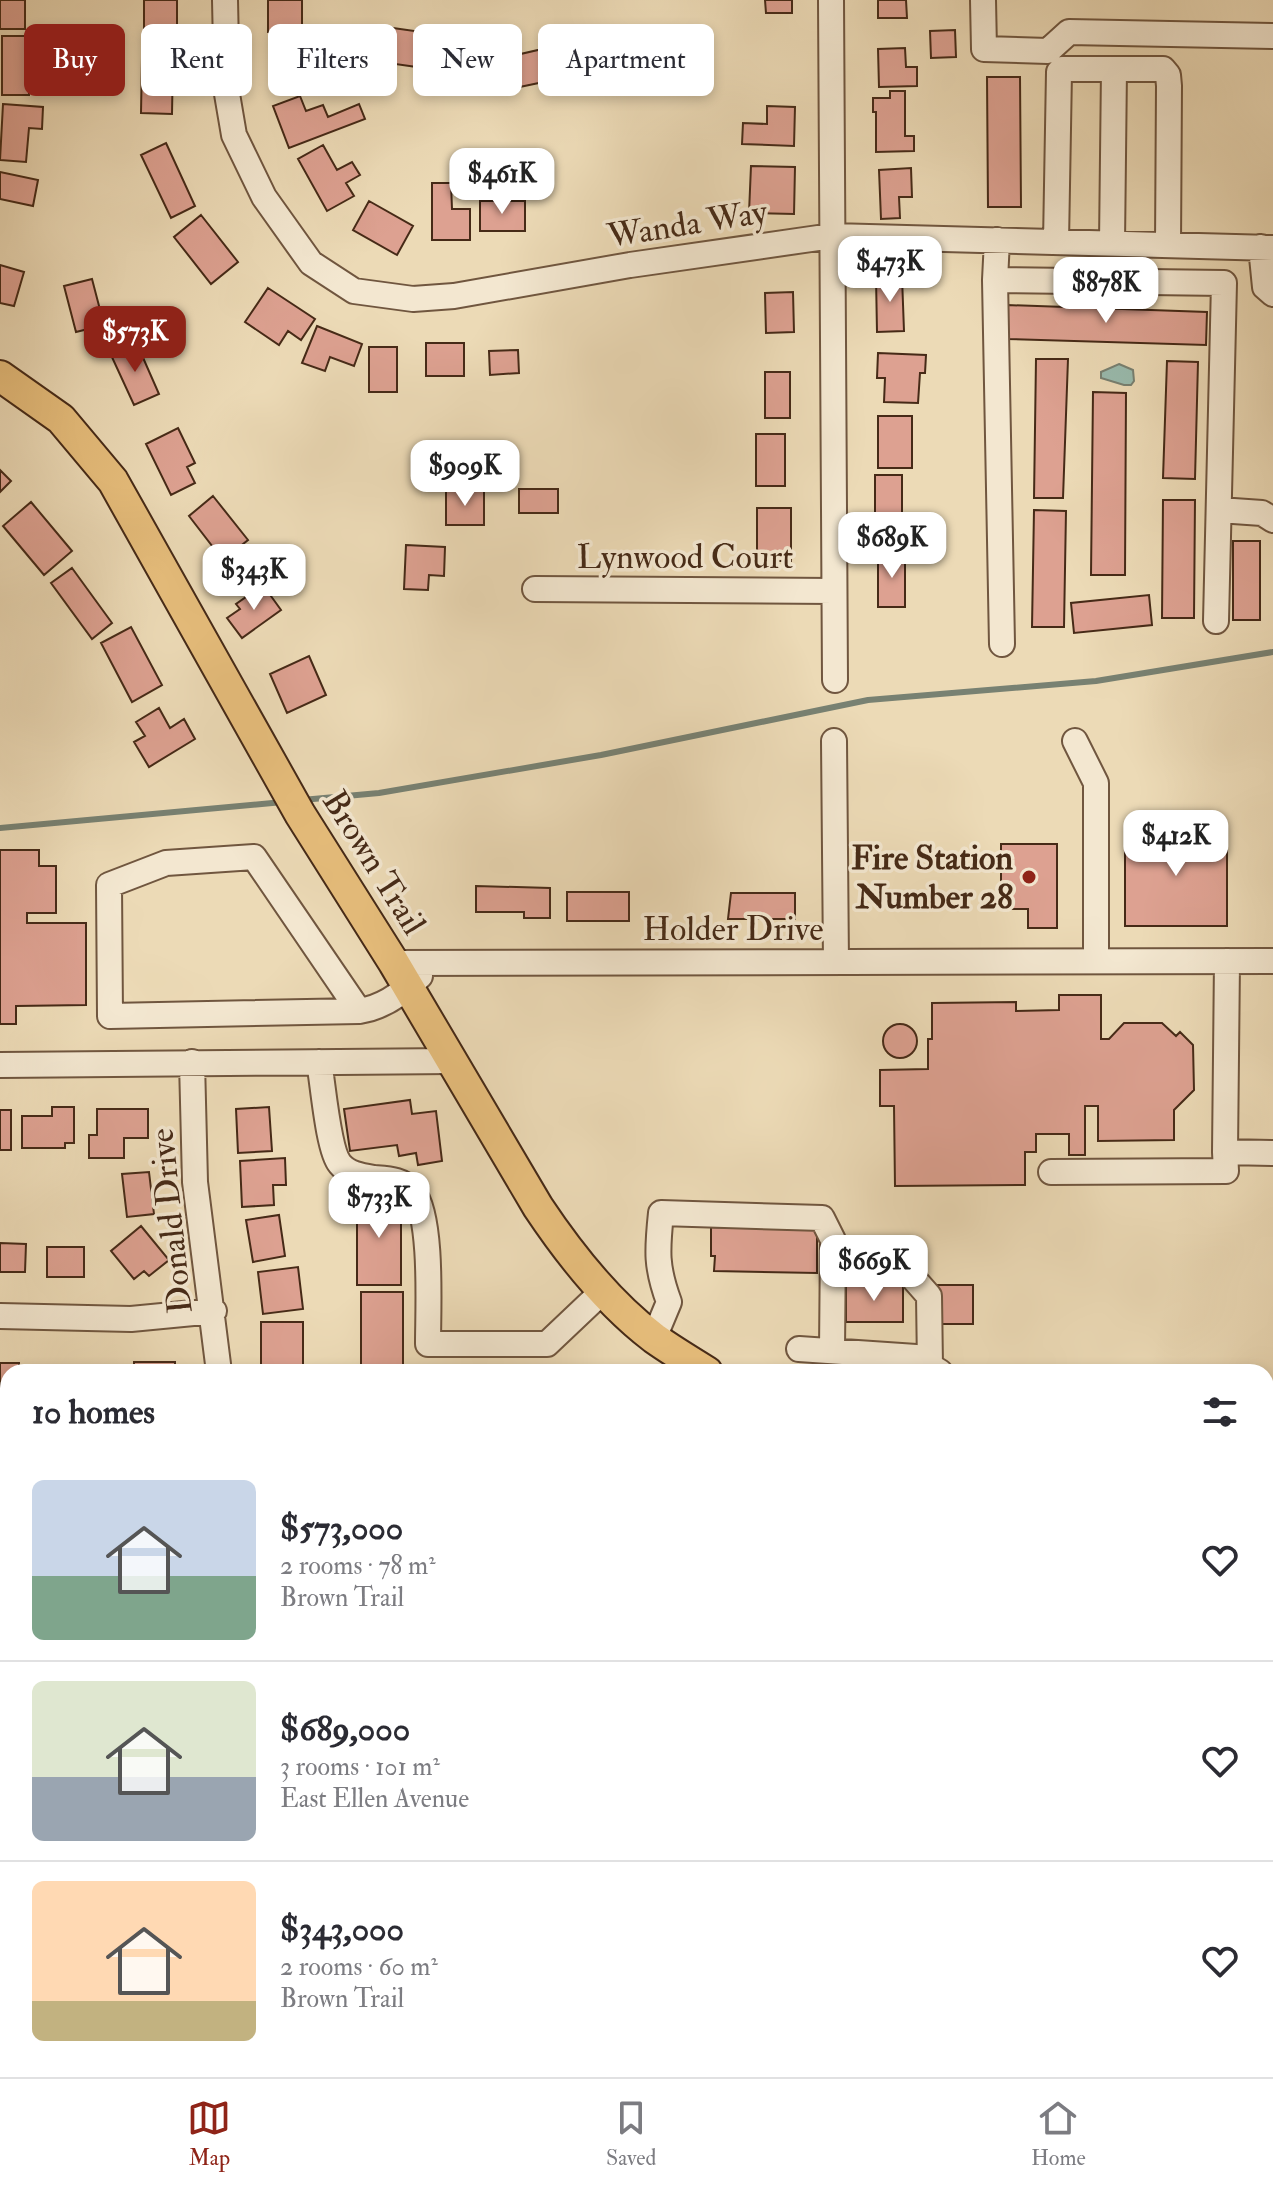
<!DOCTYPE html>
<html lang="en">
<head>
<meta charset="utf-8">
<style>
	body { margin:0; font-family:"IM FELL Double Pica",serif; background:#f2f2f3; color:#2b2b33; height:100vh; display:flex; flex-direction:column; font-size:30px; white-space:nowrap }
	* { box-sizing:border-box; margin:0 }
	p { font-size:26px; color:#7c7c81 }
	.icon { flex:none; width:44px; height:44px; fill:none; stroke:currentColor; stroke-width:2; stroke-linecap:round; stroke-linejoin:round }
	.map { position:relative; flex:1; overflow:hidden }
	.panel { position:absolute; left:0px; top:1364px; width:1274px; height:714px; display:flex; flex-direction:column; background:#fff; border-radius:24px 24px 0 0; box-shadow:0 4px 12px #0003 }
	.panel>* { flex:none }
	.hud { position:absolute; left:24px; top:24px; width:800px; height:72px; display:flex; gap:16px }
	.price { position:absolute; translate:-50% -68px; padding:0 18px; border-radius:16px; background:#fff; color:#222; font-size:26px; line-height:52px; filter:drop-shadow(0 2px 4px #0008) }
	.price::after { content:''; position:absolute; left:50%; top:48px; width:24px; height:18px; margin-left:-12px; background:inherit; clip-path:polygon(0 0,100% 0,50% 100%) }
	.price.on { background:#8f2418; color:#fff }
	ul { padding:0; list-style:none }
	li { display:flex; align-items:center; gap:24px; height:200px; padding:0 32px }
	li+li { border-top:2px solid #e1e1e2 }
	li span { display:grid; place-items:center; flex:none; width:224px; height:160px; border-radius:12px; color:#555 }
	li>.icon { margin-inline-start:auto }
	span .icon { width:96px; height:96px; fill:#fffc; stroke-width:1 }
	li b { font-size:34px }
	h2 { display:flex; justify-content:space-between; align-items:center; height:96px; padding:0 32px; font-size:34px }
	.tag { padding:0 28px; border-radius:12px; background:#fff; box-shadow:0 4px 12px #0003; font-size:28px; line-height:72px }
	.tag.on { background:#8f2418; color:#fff }
	.tabs { display:flex; justify-content:space-around; align-items:center; height:112px; border-top:2px solid #e1e1e2; background:#fff; font-size:22px; color:#7c7c81 }
	.tabs a { display:grid; justify-items:center; gap:4px }
	.tabs .on { color:#8f2418 }
	.map>svg:first-child { display:block }
</style>
</head>
<body>
<div class="map">
<svg width="1273" height="2077" viewBox="0 0 1273 2077">
	<rect width="100%" height="100%" fill="#ecdab6"/>
	<filter id="stains"><feTurbulence type="fractalNoise" baseFrequency=".0025" numOctaves="4"/><feColorMatrix values="0 0 0 0 .2 0 0 0 0 .09 0 0 0 0 .02 0 0 0 .5 -.17"/></filter>
	<radialGradient id="worn" r=".72"><stop offset=".6" stop-color="#630" stop-opacity="0"/><stop offset="1" stop-color="#630" stop-opacity=".3"/></radialGradient>
	<!-- water -->
	<path fill="#99bbae" stroke="#788172" stroke-width="2" d="M1119,364l14,6 1,11 -3,4h-7l-23,-7v-6z"/>
	<g fill="none" stroke-linecap="round" stroke-linejoin="round">
		<!-- stream -->
		<path stroke="#788172" stroke-width="6" d="M302,800l77,-7 222,-38 267,-55 228,-19 177,-29
			M0,828l283,-26"/>
	</g>
	<!-- building -->
	<path fill="#dda191" stroke="#462a17" stroke-width="2" d="M0,0h25v29h-25z
		M144,0h33v33h-33z
		M268,0h34v32h-34z
		M765,0h27v13h-26z
		M878,0h28l1,18h-29z
		M80,25h31v26h-31z
		M393,28l43,6 -5,35 -43,-6z
		M955,30l1,27 -25,1 -1,-27z
		M2,36h27v59h-27z
		M270,39h29v49h-29z
		M551,47l7,32 -48,10 -7,-31z
		M445,48h46v37h-46z
		M905,48l1,19h11v19l-38,1 -1,-38z
		M142,58h31l-1,56 -31,-1z
		M987,77h33l1,130h-33z
		M890,91h15v45h9v15l-38,1v-40h-3v-14h17z
		M300,96l6,15 17,-6 5,12 31,-13 6,15 -76,29 -16,-42z
		M3,104l40,3 -1,22 -13,-1 -3,34 -26,-2z
		M767,106l28,1 -1,39 -52,-2 1,-21 24,1z
		M166,143l29,63 -24,12 -30,-63z
		M323,145l14,25 15,-8 8,13 -14,8 8,13 -27,15 -29,-52z
		M751,166l44,1 -1,47 -45,-1z
		M911,168l1,29h-13l1,21 -19,1 -2,-49z
		M0,172l38,8 -5,26 -33,-7z
		M432,183h19l1,26h18v31h-38z
		M369,201l44,25 -16,29 -44,-25z
		M480,201h45v30h-45z
		M201,215l37,47 -27,22 -37,-47z
		M0,265l24,7 -10,34 -14,-3z
		M876,277h26l2,54 -27,1z
		M92,279l12,46 -28,7 -12,-46z
		M268,288l47,31 -14,21 -13,-9 -9,14 -34,-23z
		M793,292l1,40 -28,1 -1,-40z
		M1007,305l200,7 -1,33 -200,-6z
		M317,326l45,18 -8,22 -24,-9 -5,14 -23,-8z
		M426,343h38v33h-38z
		M137,344l22,50 -25,11 -23,-50z
		M369,347h28v45h-28z
		M518,350l1,23 -29,2 -1,-24z
		M878,353l48,2 -1,18h-5l-2,30 -34,-1 1,-24h-8z
		M1036,359h32l-5,139h-29z
		M1167,361l31,1 -3,117 -32,-1z
		M765,372h25v46h-25z
		M1093,392l33,1 -1,182h-34z
		M878,416h34v52h-34z
		M178,428l17,35 -8,4 8,16 -24,12 -25,-51z
		M756,434h29v52h-29z
		M0,470l11,11 -11,11z
		M875,475h27v57h-27z
		M519,489h39v24h-39z
		M446,490h38v35h-38z
		M213,496l35,44 -25,20 -34,-44z
		M1163,500h32l-1,118h-32z
		M31,502l41,49 -28,24 -41,-49z
		M757,508h34v53h-34z
		M1034,510l32,1 -2,116h-32z
		M1233,541h27v79h-27z
		M406,545l39,2 -1,29 -15,-1 -1,15 -24,-1z
		M878,553h27v54h-27z
		M72,568l40,55 -20,16 -41,-56z
		M263,585l18,25 -39,28 -15,-20 13,-9 -4,-5z
		M1149,595l3,30 -78,8 -3,-30z
		M131,627l31,58 -30,17 -31,-59z
		M309,656l17,39 -39,18 -17,-39z
		M159,708l11,20 14,-9 11,20 -46,28 -15,-25 11,-6 -9,-14z
		M1125,830h102v96h-102z
		M1001,844h56v84h-29v-19h-27z
		M0,850h39v16h17v47h-29v10h59v82l-70,1v18h-16z
		M476,886l74,2v30h-26v-6h-48z
		M567,892h62v29h-62z
		M731,893h64v26h-67z
		M1059,995h42v44h8l15,-16h38l14,13 4,-4 13,13 1,45 -20,20v30l-76,1v-35h-13v49h-16v-21h-33v18h-11v33l-130,1 -1,-80h-14v-36l48,-1v-30h4v-36l84,-1v9l43,-1z
		M883 1041a17 17 0 1 1 34 0a17 17 0 1 1-34 0Z
		M410,1100l2,14 24,-3 6,50 -24,4 -2,-12 -17,3 -2,-11 -47,6 -6,-42z
		M52,1107h22v36h-9v5h-43v-32h30z
		M269,1107l3,44 -34,2 -2,-44z
		M97,1109h51v29h-24v20h-35v-23h8z
		M0,1110h11v40h-11z
		M285,1158l1,27h-13l1,20 -32,2 -2,-46z
		M149,1172l5,42 -27,3 -5,-43z
		M357,1196h44v89h-44z
		M279,1215l6,41 -32,6 -7,-42z
		M141,1226l28,34 -20,16 -5,-5 -10,8 -23,-28z
		M711,1227l106,2v44l-103,-2 1,-15h-4z
		M0,1243l26,1 -1,28h-25z
		M47,1247h37v30h-37z
		M298,1267l5,42 -40,5 -5,-42z
		M846,1284h57v38h-57z
		M938,1285h35v39h-35z
		M361,1292h42v80h-42z
		M261,1322h42v43h-42z
		M134,1362h41v10h-41z
		M0,1363h19v9h-11v18h-8z
		M82,1366h43v6h-43z
		M27,1367h43v5h-43z
		M0,1495h8v26h-8z
		M0,1808h8v50l-8,-1z
		M5,1931h3v45h-3z
		M346,2070h39v7h-39z
		M474,2070h57v7h-57z
		M244,2071h37v6h-37z
		M294,2071h34v6h-34z
		M413,2071h45v6h-45z
		M582,2072h50v5h-50z"/>
	<g fill="none" stroke-linecap="round" stroke-linejoin="round">
		<!-- minor casing -->
		<g stroke="#70563f" stroke-width="28">
			<path id="minor" d="M225,0l2,94 7,41 30,62 47,66 43,28 59,8 41,-3 176,-31 202,-29 441,12
				M831,0l4,680
				M983,0l1,49 64,2 21,-19 204,4
				M997,240l-2,40 7,364
				M1056,242l3,-170 3,-3h101l5,6 1,11 -1,159
				M1112,243l2,-174
				M1261,247l4,40 8,7
				M995,280l229,3 -8,338
				M1219,510l43,3 11,7
				M535,589l299,2
				M834,741l2,221
				M1075,741l21,42v177
				M1227,961l-2,191 48,1
				M394,963l879,-2
				M359,1011l-249,5 -1,-131 57,-22 88,-6 105,154c23,-3 44,-18 61,-35
				M192,1062l3,120 24,190
				M319,1062c4,21 9,88 21,102 8,10 22,12 34,14 14,1 29,1 39,14 20,25 15,117 15,152h119l57,-54
				M0,1065l452,-4
				M1051,1172l175,-1 -1,-19
				M833,1258l74,13 22,25 1,70
				M0,1316l131,3 83,-8
				M654,1338l15,-36c-13,-35 -12,-51 -8,-89l161,5 11,22 -1,111
				M799,1349l117,8 24,15
				M0,1569h8
				M1266,1622h7
				M0,1760l8,4
				M1266,1766l5,-4 2,-44
				M1,2029l1,48
				M1082,2070v7
				M1142,2070v7
				M1045,2077v-7"/>
		</g>
		<!-- major casing -->
		<g stroke="#462a17" stroke-width="34">
			<path id="major" d="M0,376l61,43 52,62 187,333 94,149 144,244c32,48 70,96 116,131 17,12 35,23 53,34
				M1266,1437h7"/>
		</g>
		<!-- minor -->
		<use href="#minor" stroke="#f3e7d0" stroke-width="24"/>
		<!-- major -->
		<use href="#major" stroke="#e6bd7b" stroke-width="30"/>
	</g>
	<!-- markers -->
	<circle fill="#8f2418" stroke="#f3e7d0" stroke-width="3" cx="1029" cy="877" r="8"/>
	<g text-anchor="middle" stroke-width="7" stroke-linejoin="round" paint-order="stroke">
		<!-- street labels -->
		<g font-size="34" fill="#462a17" stroke="#f3e7d0">
			<text transform="translate(687 223) rotate(-9)" y="12">Wanda Way</text>
			<text x="685" y="568">Lynwood Court</text>
			<text transform="translate(375 862) rotate(58)" y="12">Brown Trail</text>
			<text x="733" y="940">Holder Drive</text>
			<text transform="translate(170 1221) rotate(-96)" y="12">Donald Drive</text>
		</g>
		<!-- poi labels -->
		<g font-size="34" font-weight="bold" fill="#462a17" stroke="#f3e7d0" text-anchor="end">
			<text x="1013" y="869">Fire Station<tspan x="1013" dy="39">Number 28</tspan></text>
		</g>
	</g>
	<rect width="100%" height="100%" filter="url(#stains)"/>
	<rect width="100%" height="100%" fill="url(#worn)"/>
</svg>
<b class="price" style="left:502px;top:216px">$461K</b>
<b class="price" style="left:890px;top:304px">$473K</b>
<b class="price" style="left:1106px;top:325px">$878K</b>
<b class="price on" style="left:135px;top:374px">$573K</b>
<b class="price" style="left:465px;top:508px">$909K</b>
<b class="price" style="left:892px;top:580px">$689K</b>
<b class="price" style="left:254px;top:612px">$343K</b>
<b class="price" style="left:1176px;top:878px">$412K</b>
<b class="price" style="left:379px;top:1240px">$733K</b>
<b class="price" style="left:874px;top:1303px">$669K</b>
<div class="hud">
<a class="tag on">Buy</a>
<a class="tag">Rent</a>
<a class="tag">Filters</a>
<a class="tag">New</a>
<a class="tag">Apartment</a>
</div>
<section class="panel">
<h2>10 homes<svg class="icon" aria-label="filters" viewBox="0 0 24 24"><path d="M4 7h16M4 17h16"/><circle cx="9" cy="7" r="2"/><circle cx="15" cy="17" r="2"/></svg></h2>
<ul>
<li><span style="background:linear-gradient(#c9d6e8 60%,#7fa58c 0)"><svg class="icon" aria-label="home" viewBox="0 0 24 24"><path d="M3 11l9-7 9 7M6 9v11h12V9"/></svg></span><div><b>$573,000</b><p>2 rooms · 78 m²</p><p>Brown Trail</p></div><svg class="icon" aria-label="heart" viewBox="0 0 24 24"><path d="M12 20l-8-8c-3-5 5-10 8-4 3-6 11-1 8 4z"/></svg></li>
<li><span style="background:linear-gradient(#dfe7d0 60%,#9aa5b1 0)"><svg class="icon" aria-label="home" viewBox="0 0 24 24"><path d="M3 11l9-7 9 7M6 9v11h12V9"/></svg></span><div><b>$689,000</b><p>3 rooms · 101 m²</p><p>East Ellen Avenue</p></div><svg class="icon" aria-label="heart" viewBox="0 0 24 24"><path d="M12 20l-8-8c-3-5 5-10 8-4 3-6 11-1 8 4z"/></svg></li>
<li><span style="background:linear-gradient(#ffd9b3 75%,#c2b280 0)"><svg class="icon" aria-label="home" viewBox="0 0 24 24"><path d="M3 11l9-7 9 7M6 9v11h12V9"/></svg></span><div><b>$343,000</b><p>2 rooms · 60 m²</p><p>Brown Trail</p></div><svg class="icon" aria-label="heart" viewBox="0 0 24 24"><path d="M12 20l-8-8c-3-5 5-10 8-4 3-6 11-1 8 4z"/></svg></li>
</ul>
</section>
</div>
<nav class="tabs">
<a class="on"><svg class="icon" aria-label="map" viewBox="0 0 24 24"><path d="M3 6l6-2 6 2 6-2v14l-6 2-6-2-6 2zM9 4v14M15 6v14"/></svg>Map</a>
<a><svg class="icon" aria-label="saved" viewBox="0 0 24 24"><path d="M7 4h10v16l-5-4-5 4z"/></svg>Saved</a>
<a><svg class="icon" aria-label="home" viewBox="0 0 24 24"><path d="M3 11l9-7 9 7M6 9v11h12V9"/></svg>Home</a>
</nav>
</body>
</html>
